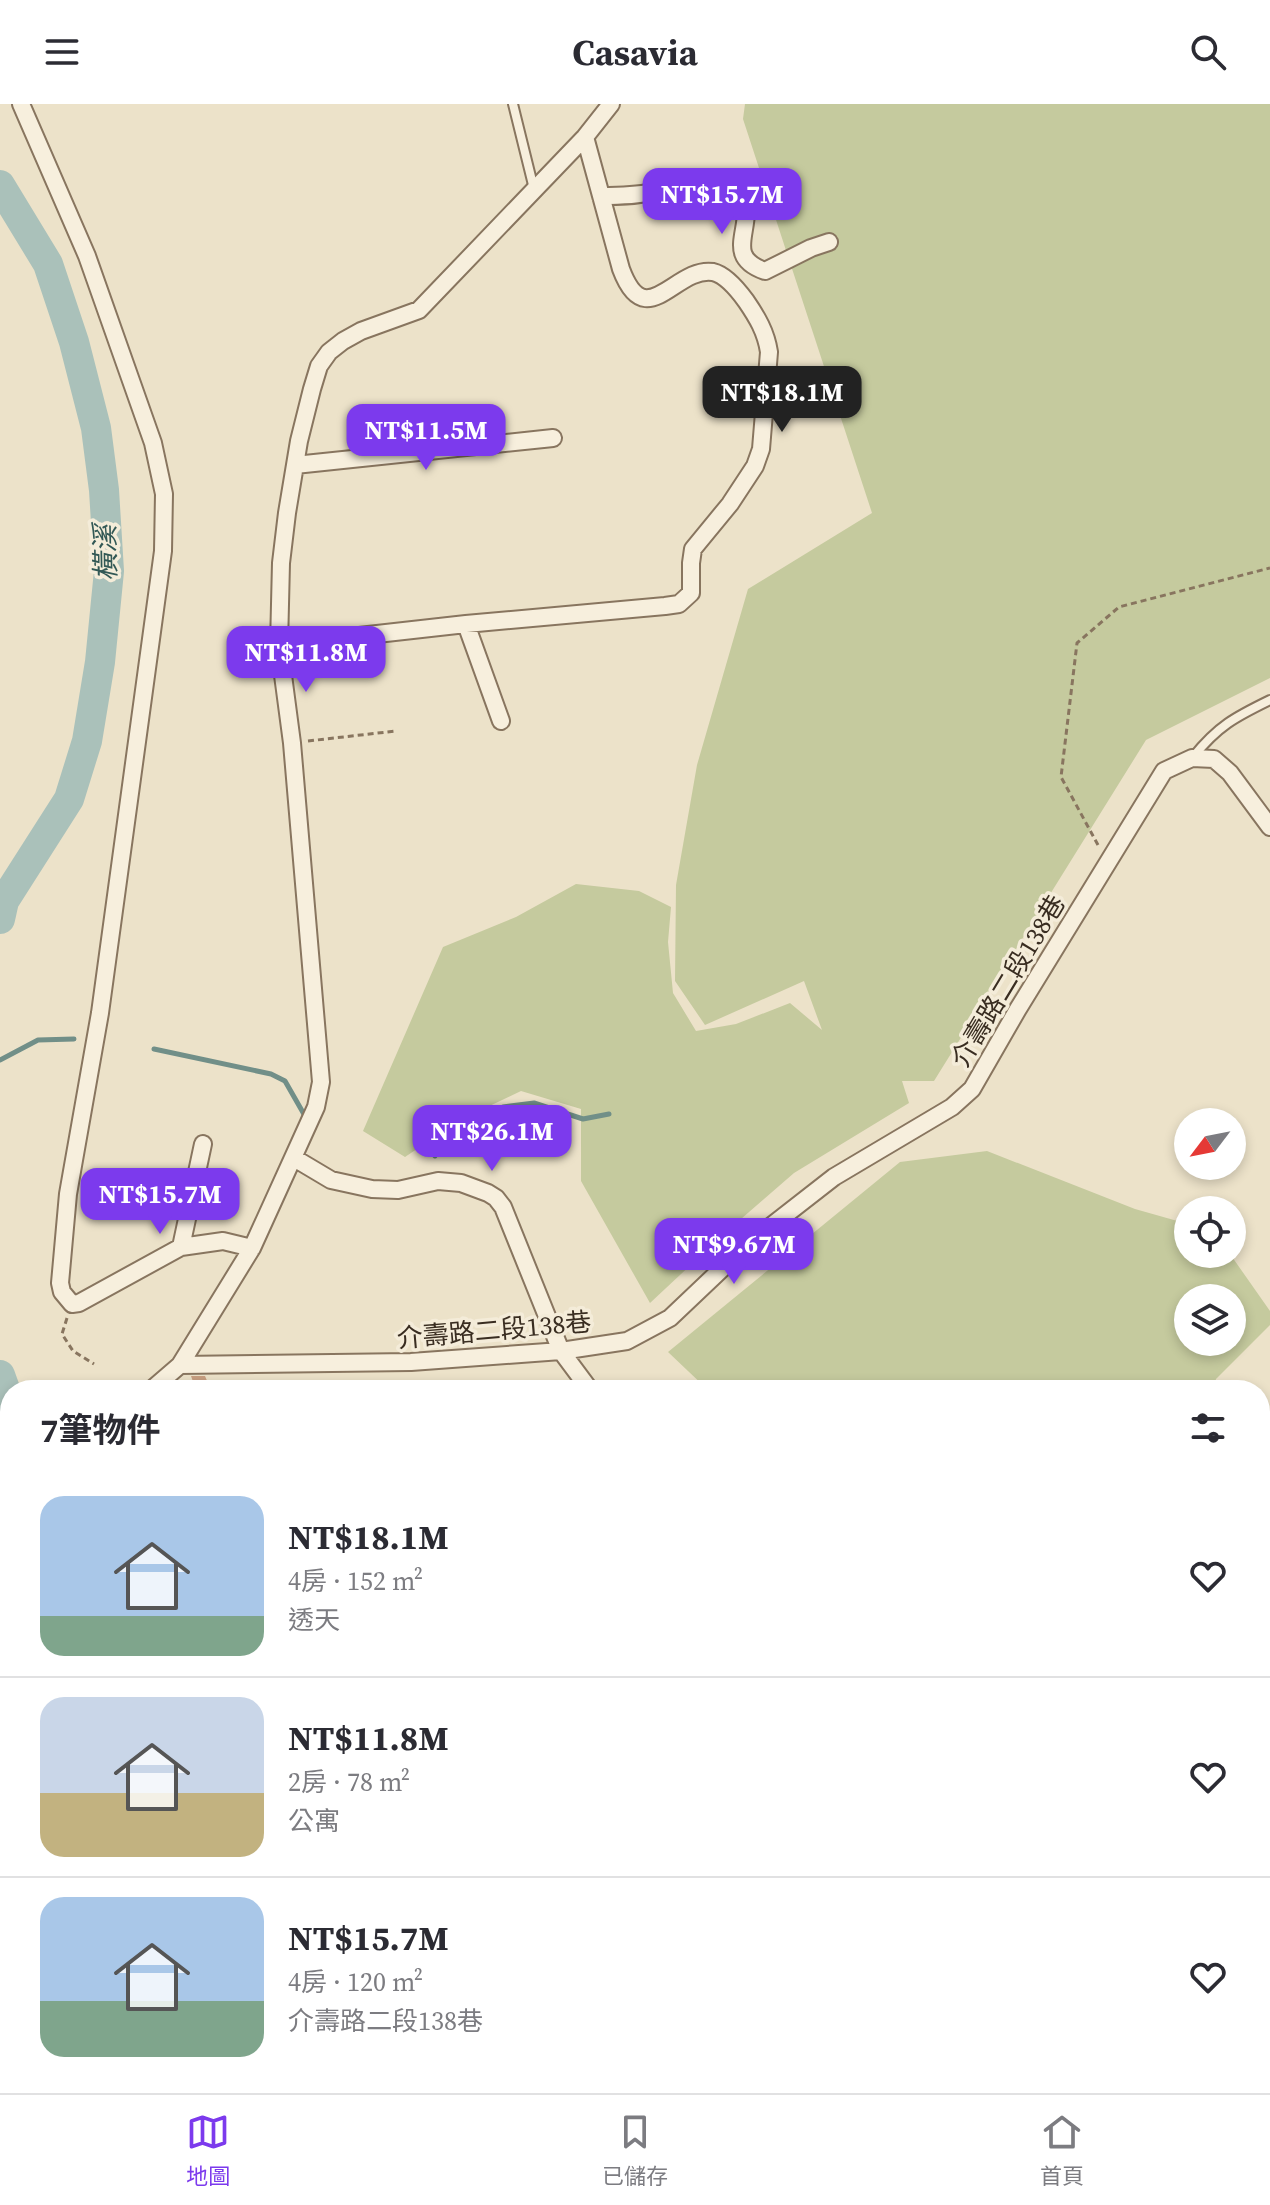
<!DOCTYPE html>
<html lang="zh-TW">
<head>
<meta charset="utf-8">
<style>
	body { margin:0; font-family:"Source Serif 4","Noto Sans TC",serif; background:#f7f7f7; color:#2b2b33; height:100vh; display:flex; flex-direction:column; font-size:30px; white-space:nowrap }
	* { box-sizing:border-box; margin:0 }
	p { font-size:26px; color:#7c7c81 }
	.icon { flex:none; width:44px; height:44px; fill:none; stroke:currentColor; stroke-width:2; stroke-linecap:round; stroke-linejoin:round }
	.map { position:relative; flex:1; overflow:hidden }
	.side { position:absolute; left:0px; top:1276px; width:1270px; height:714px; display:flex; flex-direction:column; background:#fff; border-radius:32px 32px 0 0; box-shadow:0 4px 12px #0003 }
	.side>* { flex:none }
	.needle { width:52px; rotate:238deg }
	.tools { position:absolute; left:1174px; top:1004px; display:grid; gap:16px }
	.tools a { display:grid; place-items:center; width:72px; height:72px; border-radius:50%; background:#fff; box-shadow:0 4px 12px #0003; font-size:40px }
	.price { position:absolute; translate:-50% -68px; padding:0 18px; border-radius:16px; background:#7c3aed; color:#fff; font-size:26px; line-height:52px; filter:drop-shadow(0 2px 4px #0008) }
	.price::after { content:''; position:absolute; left:50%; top:48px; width:24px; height:18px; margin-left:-12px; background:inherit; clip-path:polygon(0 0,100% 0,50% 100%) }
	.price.selected { background:#222; color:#fff }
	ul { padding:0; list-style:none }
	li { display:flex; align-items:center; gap:24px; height:200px; padding:0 40px }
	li+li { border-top:2px solid #e1e1e2 }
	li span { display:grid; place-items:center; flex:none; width:224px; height:160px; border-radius:24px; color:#555 }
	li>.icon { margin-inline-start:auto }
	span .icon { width:96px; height:96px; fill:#fffc; stroke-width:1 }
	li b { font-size:34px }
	h2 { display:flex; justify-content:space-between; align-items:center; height:96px; padding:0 40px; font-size:34px }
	header { display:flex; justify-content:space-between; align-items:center; height:104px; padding:0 40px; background:#fff; font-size:36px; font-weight:700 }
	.menu { display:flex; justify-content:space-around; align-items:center; height:112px; border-top:2px solid #e1e1e2; background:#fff; font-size:22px; color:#7c7c81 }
	.menu a { display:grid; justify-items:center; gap:4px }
	.menu .selected { color:#7c3aed }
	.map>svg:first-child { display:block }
</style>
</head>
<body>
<header><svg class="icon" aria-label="menu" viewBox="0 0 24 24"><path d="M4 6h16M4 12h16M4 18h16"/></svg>Casavia<svg class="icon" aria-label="search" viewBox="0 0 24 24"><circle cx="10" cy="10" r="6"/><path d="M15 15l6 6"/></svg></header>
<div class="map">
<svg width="1270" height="1989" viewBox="0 0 1270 1989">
	<rect width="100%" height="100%" fill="#ece2c9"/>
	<!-- green -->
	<path fill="#c5ca9e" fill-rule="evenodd" d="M745,0h525v574l-124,62 -212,341h-32l7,22 -115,70 -68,59 -76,71 -69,-122v-72l-60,-18 -61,29 -55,37 -42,-26 80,-184 73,-30 60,-33 63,7 32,16 -3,35 5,51 23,38 40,-7 54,-21 32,27 -18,-49 -99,44 -30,-44 1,-96 21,-120 51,-176 124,-76 -129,-394z
		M987,1047l148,58 53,15v30h42l40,57v14l-54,54 -3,11h-505l-40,-38 232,-190zM1188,1194h44v44h-44z"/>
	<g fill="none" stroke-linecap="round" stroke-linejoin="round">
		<!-- stream -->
		<path stroke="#718f88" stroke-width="5" d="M154,945l117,25 14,7 20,35
			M0,956l38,-20 36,-1
			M435,1052l15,-27 53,-22 31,-4 49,16 26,-5"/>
		<!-- river -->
		<path stroke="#aac1ba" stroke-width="30" d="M0,81l48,79 26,78 22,86 8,62 5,81 -9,91 -13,79 -18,58 -65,102 -4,18
			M0,1271l10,28
			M0,1614l10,-34"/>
	</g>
	<!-- building -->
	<path fill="#c89f82" d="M191,1272h14l6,14h-15z"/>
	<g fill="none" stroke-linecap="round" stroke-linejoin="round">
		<!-- service casing -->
		<g stroke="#88755f" stroke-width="12">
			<path id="service" d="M513,0l21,85
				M1193,653c25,-31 42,-40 77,-57
				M109,1989l11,-9"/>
		</g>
		<!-- minor casing -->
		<g stroke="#88755f" stroke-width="20">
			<path id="minor" d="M21,0l66,152 66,187 11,51 -1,57 -63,462 -32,181 -8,89 2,9 10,12 7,-1 102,-56 42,-6 29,7
				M601,92c17,0 34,0 51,-4 12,-3 24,-9 36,-10 23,-3 50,3 58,27 1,27 -18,49 19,62l46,-23 18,-6
				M295,361l258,-27
				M466,520l35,97
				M279,541l187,-21 199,-18 14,-2 12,-11v-30l2,-14 37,-45 25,-38 6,-17 8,-97c-3,-20 -12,-35 -23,-51 -8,-11 -20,-26 -33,-29 -38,-6 -67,64 -92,-3l-36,-132
				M294,1054l37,22 41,9 26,1 40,-9 23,2 27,10 8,5 7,9 58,144 29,39
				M181,1143l22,-103
				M180,1261l231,-3 150,-11 66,-10 43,-23 78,-74 86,-67 118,-70 20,-18 46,-80 146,-238 28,-13 22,1 16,14 40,54
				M151,1286l29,-25 72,-117 64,-141 5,-25 -29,-339 -13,-98 2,-82 6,-50 12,-72 13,-52 7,-23 10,-14 14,-11 18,-10 58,-21 166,-173 26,-33
				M1260,1651l10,-32
				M0,1776l10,-12
				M617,1980l2,9
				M906,1989l4,-9"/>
		</g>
		<!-- primary casing -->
		<g stroke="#564332" stroke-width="30">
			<path id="primary" d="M0,1823l10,10
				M0,1850l10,10
				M133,1980l9,9
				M163,1980l10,9"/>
		</g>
		<!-- path -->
		<path stroke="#88755f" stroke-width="3" stroke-dasharray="6 4" stroke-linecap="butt" d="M308,637l88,-10
			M1098,741l-37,-68 16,-134 42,-36 151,-39
			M67,1214l-5,16 11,17 21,13"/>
		<!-- service -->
		<use href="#service" stroke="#f7efdd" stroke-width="8"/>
		<!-- minor -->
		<use href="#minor" stroke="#f7efdd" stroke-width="16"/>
		<!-- primary -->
		<use href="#primary" stroke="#ecd6a5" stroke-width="26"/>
	</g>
	<g text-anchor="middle" stroke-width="7" stroke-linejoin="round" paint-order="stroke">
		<!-- street labels -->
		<g font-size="26" fill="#392d21" stroke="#f4ecd9">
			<text transform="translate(1008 877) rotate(-59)" y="9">介壽路二段138巷</text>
			<text transform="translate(494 1226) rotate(-5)" y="9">介壽路二段138巷</text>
		</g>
		<!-- water labels -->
		<g font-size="28" font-style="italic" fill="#325855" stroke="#f4ecd9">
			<text transform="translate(105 449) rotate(-91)" y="10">橫溪</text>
		</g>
	</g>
</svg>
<div class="tools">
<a><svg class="needle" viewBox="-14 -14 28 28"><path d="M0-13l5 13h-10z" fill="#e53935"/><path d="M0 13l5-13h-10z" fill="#7c7c81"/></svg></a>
<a><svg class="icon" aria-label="locate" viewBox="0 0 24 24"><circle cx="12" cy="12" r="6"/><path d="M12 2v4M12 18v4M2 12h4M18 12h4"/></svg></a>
<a><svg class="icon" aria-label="layers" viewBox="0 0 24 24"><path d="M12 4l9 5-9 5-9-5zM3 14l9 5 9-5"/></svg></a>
</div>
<b class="price" style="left:722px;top:132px">NT$15.7M</b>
<b class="price selected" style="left:782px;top:330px">NT$18.1M</b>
<b class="price" style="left:426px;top:368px">NT$11.5M</b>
<b class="price" style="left:306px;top:590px">NT$11.8M</b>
<b class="price" style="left:492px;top:1069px">NT$26.1M</b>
<b class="price" style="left:160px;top:1132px">NT$15.7M</b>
<b class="price" style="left:734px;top:1182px">NT$9.67M</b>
<section class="side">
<h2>7筆物件<svg class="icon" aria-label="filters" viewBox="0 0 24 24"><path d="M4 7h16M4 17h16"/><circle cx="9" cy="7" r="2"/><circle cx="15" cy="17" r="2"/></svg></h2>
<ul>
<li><span style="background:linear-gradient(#a9c7e8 75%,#7fa58c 0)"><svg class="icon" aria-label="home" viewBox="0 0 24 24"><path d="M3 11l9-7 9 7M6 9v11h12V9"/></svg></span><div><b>NT$18.1M</b><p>4房 · 152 m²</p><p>透天</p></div><svg class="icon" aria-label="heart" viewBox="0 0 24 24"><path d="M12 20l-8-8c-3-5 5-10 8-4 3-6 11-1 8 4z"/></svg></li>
<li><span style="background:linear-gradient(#c9d6e8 60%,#c2b280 0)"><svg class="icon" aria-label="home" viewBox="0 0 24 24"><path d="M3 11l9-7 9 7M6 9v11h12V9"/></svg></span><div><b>NT$11.8M</b><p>2房 · 78 m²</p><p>公寓</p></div><svg class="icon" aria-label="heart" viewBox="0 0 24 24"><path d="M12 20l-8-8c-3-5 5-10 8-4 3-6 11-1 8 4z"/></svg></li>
<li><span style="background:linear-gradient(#a9c7e8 65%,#7fa58c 0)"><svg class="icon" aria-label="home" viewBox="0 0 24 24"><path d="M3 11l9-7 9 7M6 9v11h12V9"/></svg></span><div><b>NT$15.7M</b><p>4房 · 120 m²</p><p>介壽路二段138巷</p></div><svg class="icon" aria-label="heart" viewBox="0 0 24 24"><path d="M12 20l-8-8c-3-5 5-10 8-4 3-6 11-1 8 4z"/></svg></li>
</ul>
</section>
</div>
<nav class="menu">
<a class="selected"><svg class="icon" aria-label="map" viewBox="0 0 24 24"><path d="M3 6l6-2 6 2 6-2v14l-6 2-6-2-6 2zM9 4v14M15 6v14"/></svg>地圖</a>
<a><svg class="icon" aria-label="saved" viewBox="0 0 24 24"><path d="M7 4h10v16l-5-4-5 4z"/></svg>已儲存</a>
<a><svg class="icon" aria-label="home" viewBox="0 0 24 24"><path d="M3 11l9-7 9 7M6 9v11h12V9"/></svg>首頁</a>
</nav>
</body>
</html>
